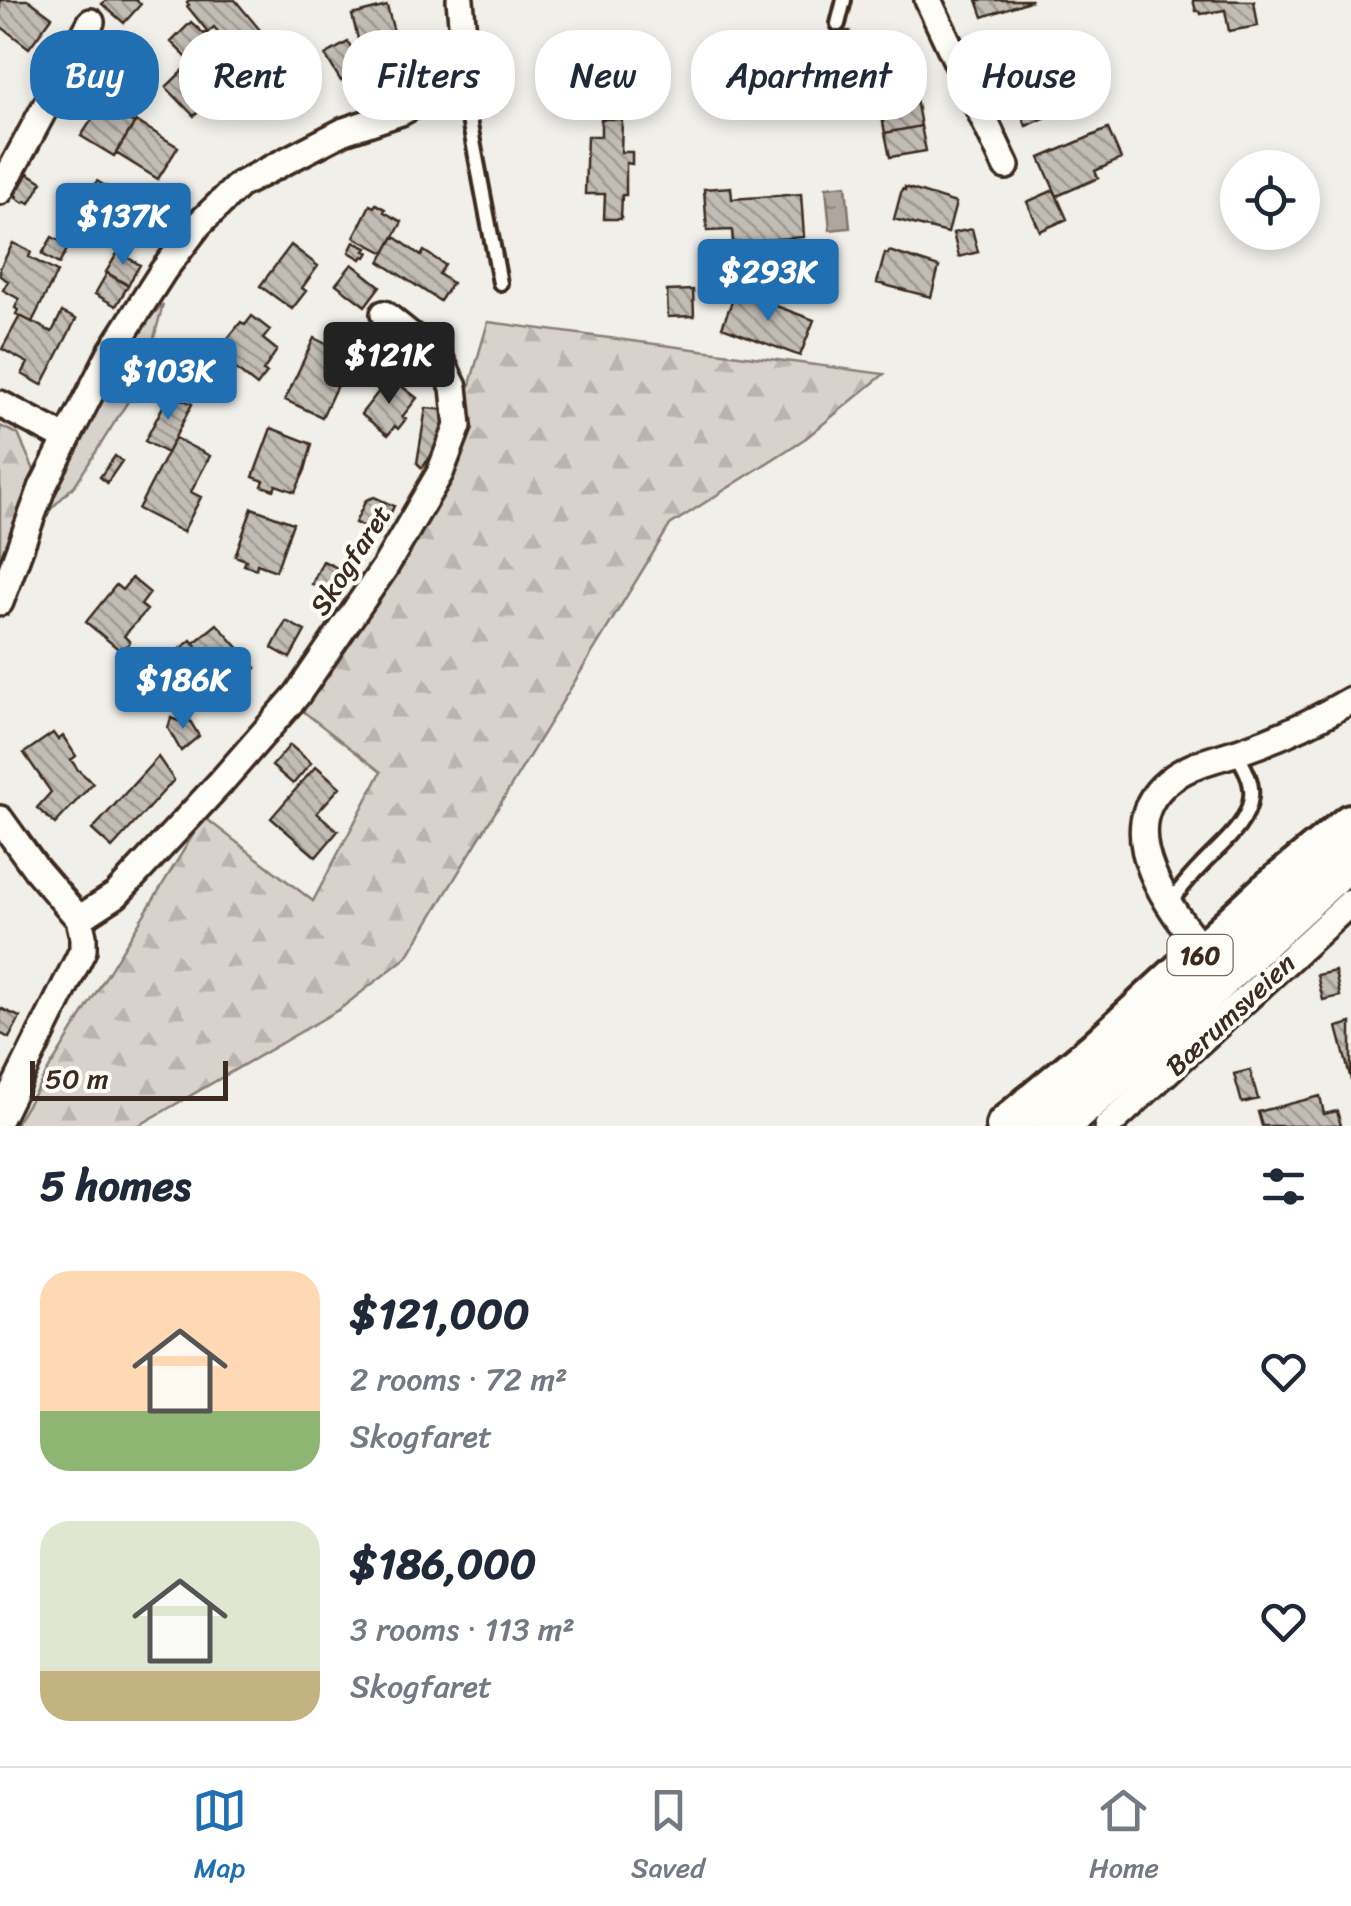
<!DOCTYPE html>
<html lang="en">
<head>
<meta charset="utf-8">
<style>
	body { margin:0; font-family:Sriracha,sans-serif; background:#f2f2f3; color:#1f2937; height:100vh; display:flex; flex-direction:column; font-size:38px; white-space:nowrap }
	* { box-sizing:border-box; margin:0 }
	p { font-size:32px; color:#747a83 }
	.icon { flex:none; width:55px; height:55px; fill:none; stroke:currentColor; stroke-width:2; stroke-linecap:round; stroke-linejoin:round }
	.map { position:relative; height:1126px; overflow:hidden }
	.details { display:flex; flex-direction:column; background:#fff; flex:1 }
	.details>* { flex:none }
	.top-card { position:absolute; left:30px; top:30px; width:1292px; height:90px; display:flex; gap:20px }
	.tools { position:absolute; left:1220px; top:150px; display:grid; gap:20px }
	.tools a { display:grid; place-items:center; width:100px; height:100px; border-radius:50%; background:#fff; box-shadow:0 5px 15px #0003; font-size:50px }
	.scale { position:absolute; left:30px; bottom:25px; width:198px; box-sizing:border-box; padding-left:10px; border:5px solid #3b2a1e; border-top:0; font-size:28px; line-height:35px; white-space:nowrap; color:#3b2a1e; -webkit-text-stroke:8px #fdfcf7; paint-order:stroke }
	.price { position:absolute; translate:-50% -85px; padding:0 22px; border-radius:10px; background:#1f6fb2; color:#fff; font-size:32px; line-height:65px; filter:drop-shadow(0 2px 5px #0008) }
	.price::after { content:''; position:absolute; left:50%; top:60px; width:30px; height:22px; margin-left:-15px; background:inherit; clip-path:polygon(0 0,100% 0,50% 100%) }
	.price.current { background:#222; color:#fff }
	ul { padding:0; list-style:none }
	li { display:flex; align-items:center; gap:30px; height:250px; padding:0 40px }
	li span { display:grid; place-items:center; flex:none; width:280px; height:200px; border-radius:30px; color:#555 }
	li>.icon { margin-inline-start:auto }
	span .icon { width:120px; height:120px; fill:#fffc; stroke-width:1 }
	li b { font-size:42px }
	h2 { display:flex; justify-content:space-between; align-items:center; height:120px; padding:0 40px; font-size:42px }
	.tag { padding:0 35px; border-radius:40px; background:#fff; box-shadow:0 5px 15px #0003; font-size:35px; line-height:90px }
	.tag.current { background:#1f6fb2; color:#fff }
	.dock { display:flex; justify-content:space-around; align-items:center; height:140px; border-top:2px solid #e0e1e3; background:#fff; font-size:28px; color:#747a83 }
	.dock a { display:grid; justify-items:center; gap:5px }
	.dock .current { color:#1f6fb2 }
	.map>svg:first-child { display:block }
</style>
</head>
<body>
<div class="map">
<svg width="1351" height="1126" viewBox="0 0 1351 1126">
	<defs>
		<pattern id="forest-firs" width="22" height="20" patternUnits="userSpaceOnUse" patternTransform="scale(2.5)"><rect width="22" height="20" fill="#d7d2cc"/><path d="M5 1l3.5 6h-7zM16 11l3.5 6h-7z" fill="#b9b4af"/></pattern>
		<pattern id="water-ripples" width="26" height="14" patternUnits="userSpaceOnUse" patternTransform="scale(2.5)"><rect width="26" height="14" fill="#aea69f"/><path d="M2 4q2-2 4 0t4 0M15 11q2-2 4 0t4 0" fill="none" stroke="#8f8781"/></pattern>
		<pattern id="building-back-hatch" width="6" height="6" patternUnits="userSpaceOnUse" patternTransform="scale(2.5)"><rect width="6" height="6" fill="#c1bcb4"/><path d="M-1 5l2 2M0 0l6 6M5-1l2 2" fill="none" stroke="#9e9992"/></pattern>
	</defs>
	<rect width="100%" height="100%" fill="#f1efea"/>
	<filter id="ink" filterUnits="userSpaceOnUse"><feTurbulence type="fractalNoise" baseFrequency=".01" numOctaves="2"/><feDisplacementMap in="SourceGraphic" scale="20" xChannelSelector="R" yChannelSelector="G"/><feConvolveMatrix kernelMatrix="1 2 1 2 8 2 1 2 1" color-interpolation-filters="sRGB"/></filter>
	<g filter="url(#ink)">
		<!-- grass -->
		<path fill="#d7d2cc" stroke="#897e75" stroke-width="2.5" d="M163,304l-19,72 -69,109 -39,39 91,-182z"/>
		<!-- forest -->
		<path fill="url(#forest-firs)" stroke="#897e75" stroke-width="2.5" d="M488,322l396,52 -78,64 -136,87 -263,432 -67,52 -202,117h-124l190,-309 109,84 68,-129 -86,-67 163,-279z
			M0,426l18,8 24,54 -42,114z"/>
		<!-- water -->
		<path fill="url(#water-ripples)" stroke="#80746b" stroke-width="2.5" d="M846,185l4,43 -20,2 -4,-43z"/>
		<!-- building -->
		<path fill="url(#building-back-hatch)" stroke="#3b2a1e" stroke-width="2.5" d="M0,0h29l23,17 -23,31 -29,-22z
			M106,0h30l5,4 -17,19 -22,-19z
			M189,0h46l25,30 -26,21 -20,-24 -6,5 -21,-26 2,-1 -2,-3z
			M977,0h55l-49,17z
			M1193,0l61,1 4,25 -29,5 -4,-21 -24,4 -1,-3h-4z
			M387,6l11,41 -20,6 2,7 -19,5 -8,-16 7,-2 -8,-32z
			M191,22l13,12 2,-2 5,6 -22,22 -18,-18z
			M850,31v24l-26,1 -1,-20h8v-4z
			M621,35l8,27 -26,7 2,14 -62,6 -3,-31h7l-2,-15 55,-5v2z
			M348,42l15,26 -22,13 -16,-26z
			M205,46l17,18 -8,7 8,10 -16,15 4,5 -16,15 -28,-29 30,-29 -1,-2z
			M1031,47l6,15 37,-15 15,36 -69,30 -13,-30 5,-2 -9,-22z
			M897,63l2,9 15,-2 4,17 -4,1 7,38 -36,7 -12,-65z
			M765,65l2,38 -59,5 -3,-38z
			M1046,101l5,14 -25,11 -5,-13z
			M102,104l32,20 -20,32 -33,-20z
			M601,119h21l-1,33h11v12l-6,-1v32h-4l-1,24h-17l1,-25h-20l2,-58h14z
			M136,121l42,26 -20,32 -42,-26z
			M921,126l5,25 -36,6 -5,-24z
			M1108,129l13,30 -26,12 3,7 -41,18 -17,-38z
			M28,173l14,9 -12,21 -4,-2 -2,2 -8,-5 1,-2 -2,-1z
			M97,181l29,18 -12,20 5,3 -12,18 -34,-22z
			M731,187l1,12 69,-5 3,43 -40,3v3l-9,1v-3l-22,2 -1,-13 -25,1 -3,-42z
			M905,187l51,16 -8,30 -54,-14 8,-30 3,1z
			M1054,190l13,29 -27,12 -13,-29z
			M166,192l10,7 -4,5 2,2 -14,21 -14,-9 14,-22 3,2z
			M376,204l9,5 -1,3 18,10 -17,31 -31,-16 16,-32 4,2z
			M972,229l6,23 -19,5 -6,-24z
			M394,236l27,20 3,-5 21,14 -6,9 13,9 -12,18 -60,-39z
			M52,237l17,9 -10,18 -17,-10z
			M354,242l13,6 -2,3 4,1 -3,5 -3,-1 -2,3 -12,-7z
			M13,243l18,9 -2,5 28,15 -25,50 -16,-8 2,-4 -3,-2 4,-9 -16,-9 5,-9 -8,-5v-8z
			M291,245l27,21 -16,22 4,3 -14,18 -32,-23z
			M889,251l50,16 -8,30 -54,-14 8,-30 3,1z
			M118,252l22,13 -12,20 -22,-13z
			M352,264l28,22 -15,20 -29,-22z
			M107,273l21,13 -12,20 -21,-12z
			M693,290l1,26 -26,1 -1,-26z
			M736,291l78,29 -14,36 -78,-29z
			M62,312l14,7 -34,66 -20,-11 6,-11 -26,-14 18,-33 32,16z
			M252,316l18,14 -7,9 14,11 -14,21 4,2 -10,13 -41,-33 25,-31 4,3z
			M314,338l20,10 -5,11 17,7 -24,51 -37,-17z
			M183,355l28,22 -17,21 -28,-21z
			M390,377l27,21 -15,19 4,2 -8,10 -3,-3 -7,9 -27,-21z
			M170,393l22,11 -25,49 -22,-12z
			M426,408l21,2 -4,30 -21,28 -5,-5z
			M271,428l41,16 -7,26 -10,22 -19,-7 -2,5 -12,-4 2,-5 -11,-4z
			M175,438l35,18 -19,36 10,5 -18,35 -45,-23z
			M115,456l7,5 -15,22 -7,-6z
			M374,497l20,9 -14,29 -25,-12 11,-23z
			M252,508l41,15 -17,48 -19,-7 -1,5 -12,-4 2,-5 -11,-4z
			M323,561l21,10 -11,24 -21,-11z
			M132,578l18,15 -9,12 6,5 -23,26 6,6 -8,10 -36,-30 30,-37 6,5z
			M286,621l19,10 -15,27 -18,-10z
			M217,624l39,44 -24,21 -38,-46z
			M191,640l37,45 -23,20 -12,-14 -10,9 -23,-28 10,-8 -3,-4z
			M187,716l12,20 -18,15 -13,-23 3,-10 10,4z
			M53,733l5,7 5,-4 13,20 -5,4 7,10 15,13 -38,41 -18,-16 14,-16 -27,-39z
			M290,745l21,18 -18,21 -21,-18z
			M158,757l16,23 -62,68 -20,-18z
			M316,766l24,21 -23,26 21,18 -22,26 -45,-39z
			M1335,971l5,25 -17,4 -6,-25z
			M0,1008l20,9 -11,21 -9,-5z
			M1351,1023v57l-14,-53z
			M1250,1070l8,29 -16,4 -8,-29z
			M1320,1096l4,18 13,-3 4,15h-79l-4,-14z"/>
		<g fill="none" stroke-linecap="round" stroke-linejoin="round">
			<!-- service casing -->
			<g stroke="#3b2a1e" stroke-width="20">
				<path id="service" d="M838,24l6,-24
					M453,77l13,27 34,179
					M1169,903c10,-12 20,-25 31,-36 18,-20 48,-41 51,-70 2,-16 -7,-31 -15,-44"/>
			</g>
			<!-- minor casing -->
			<g stroke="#3b2a1e" stroke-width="32">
				<path id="minor" d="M928,0l78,166
					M0,191l91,-169
					M0,404l67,35
					M0,602l42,-114 69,-136 52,-81 36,-47 40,-39 105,-54 57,-19 29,-16 23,-19 8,-17 2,-26 -3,-34
					M0,819l36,50 43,50 4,17v14l-83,167
					M79,919l37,-24 105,-113 76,-87 88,-128 55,-94 18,-47 -4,-39 -14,-28 -56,-45
					M1214,962c-40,-44 -112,-136 -40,-185 21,-15 48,-19 72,-28 37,-13 71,-29 105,-49
					M1108,1126l243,-224"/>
			</g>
			<!-- primary casing -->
			<g stroke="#3b2a1e" stroke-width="48">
				<path id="primary" d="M1007,1126l91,-76 169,-156 84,-69
					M1058,1126l114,-100 53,-53 116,-107"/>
			</g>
			<!-- service -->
			<use href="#service" stroke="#fdfcf7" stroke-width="12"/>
			<!-- minor -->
			<use href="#minor" stroke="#fdfcf7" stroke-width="25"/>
			<!-- primary -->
			<use href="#primary" stroke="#fdfcf7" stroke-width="40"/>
		</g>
	</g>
	<g text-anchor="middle" stroke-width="8" stroke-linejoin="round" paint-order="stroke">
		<!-- shield labels -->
		<rect fill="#fdfcf7" stroke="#75695f" stroke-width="2.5" x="1167.5" y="935" width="65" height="40" rx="8"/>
		<g font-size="25" font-weight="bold" fill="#3b2a1e">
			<text x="1200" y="964">160</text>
		</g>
		<!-- street labels -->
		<g font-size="28" fill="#3b2a1e" stroke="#fdfcf7">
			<text transform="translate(350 560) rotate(-57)" y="10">Skogfaret</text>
			<text transform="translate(1230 1014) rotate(-43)" y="10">Bærumsveien</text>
		</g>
	</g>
</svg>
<div class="tools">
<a><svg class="icon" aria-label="locate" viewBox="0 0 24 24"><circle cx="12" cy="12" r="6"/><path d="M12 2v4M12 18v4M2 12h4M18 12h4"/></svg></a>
</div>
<div class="scale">50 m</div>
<b class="price" style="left:123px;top:268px">$137K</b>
<b class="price" style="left:768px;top:324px">$293K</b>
<b class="price current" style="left:389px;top:407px">$121K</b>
<b class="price" style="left:168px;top:423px">$103K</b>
<b class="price" style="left:183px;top:732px">$186K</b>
<div class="top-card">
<a class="tag current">Buy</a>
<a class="tag">Rent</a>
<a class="tag">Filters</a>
<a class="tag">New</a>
<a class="tag">Apartment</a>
<a class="tag">House</a>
</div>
</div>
<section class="details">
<h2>5 homes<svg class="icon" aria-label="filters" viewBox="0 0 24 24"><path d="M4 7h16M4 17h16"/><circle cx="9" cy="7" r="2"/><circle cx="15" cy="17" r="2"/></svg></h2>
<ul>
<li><span style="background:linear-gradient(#ffd9b3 70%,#8fb573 0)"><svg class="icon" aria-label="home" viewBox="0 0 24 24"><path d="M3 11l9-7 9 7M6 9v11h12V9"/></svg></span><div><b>$121,000</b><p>2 rooms · 72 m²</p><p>Skogfaret</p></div><svg class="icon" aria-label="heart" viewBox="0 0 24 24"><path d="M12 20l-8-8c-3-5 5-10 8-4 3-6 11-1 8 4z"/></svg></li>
<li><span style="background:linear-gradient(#dfe7d0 75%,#c2b280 0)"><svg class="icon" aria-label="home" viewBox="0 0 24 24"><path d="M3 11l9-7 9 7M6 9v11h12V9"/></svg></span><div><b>$186,000</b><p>3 rooms · 113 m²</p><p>Skogfaret</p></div><svg class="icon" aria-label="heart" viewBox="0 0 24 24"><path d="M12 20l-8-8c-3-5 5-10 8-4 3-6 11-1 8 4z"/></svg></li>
</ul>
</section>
<nav class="dock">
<a class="current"><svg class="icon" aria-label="map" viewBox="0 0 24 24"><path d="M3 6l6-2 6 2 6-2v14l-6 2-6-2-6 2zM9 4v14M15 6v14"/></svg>Map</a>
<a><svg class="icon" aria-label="saved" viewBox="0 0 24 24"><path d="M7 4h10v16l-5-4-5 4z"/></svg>Saved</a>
<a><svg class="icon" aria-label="home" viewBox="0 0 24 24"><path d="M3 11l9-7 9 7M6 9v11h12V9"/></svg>Home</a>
</nav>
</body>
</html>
